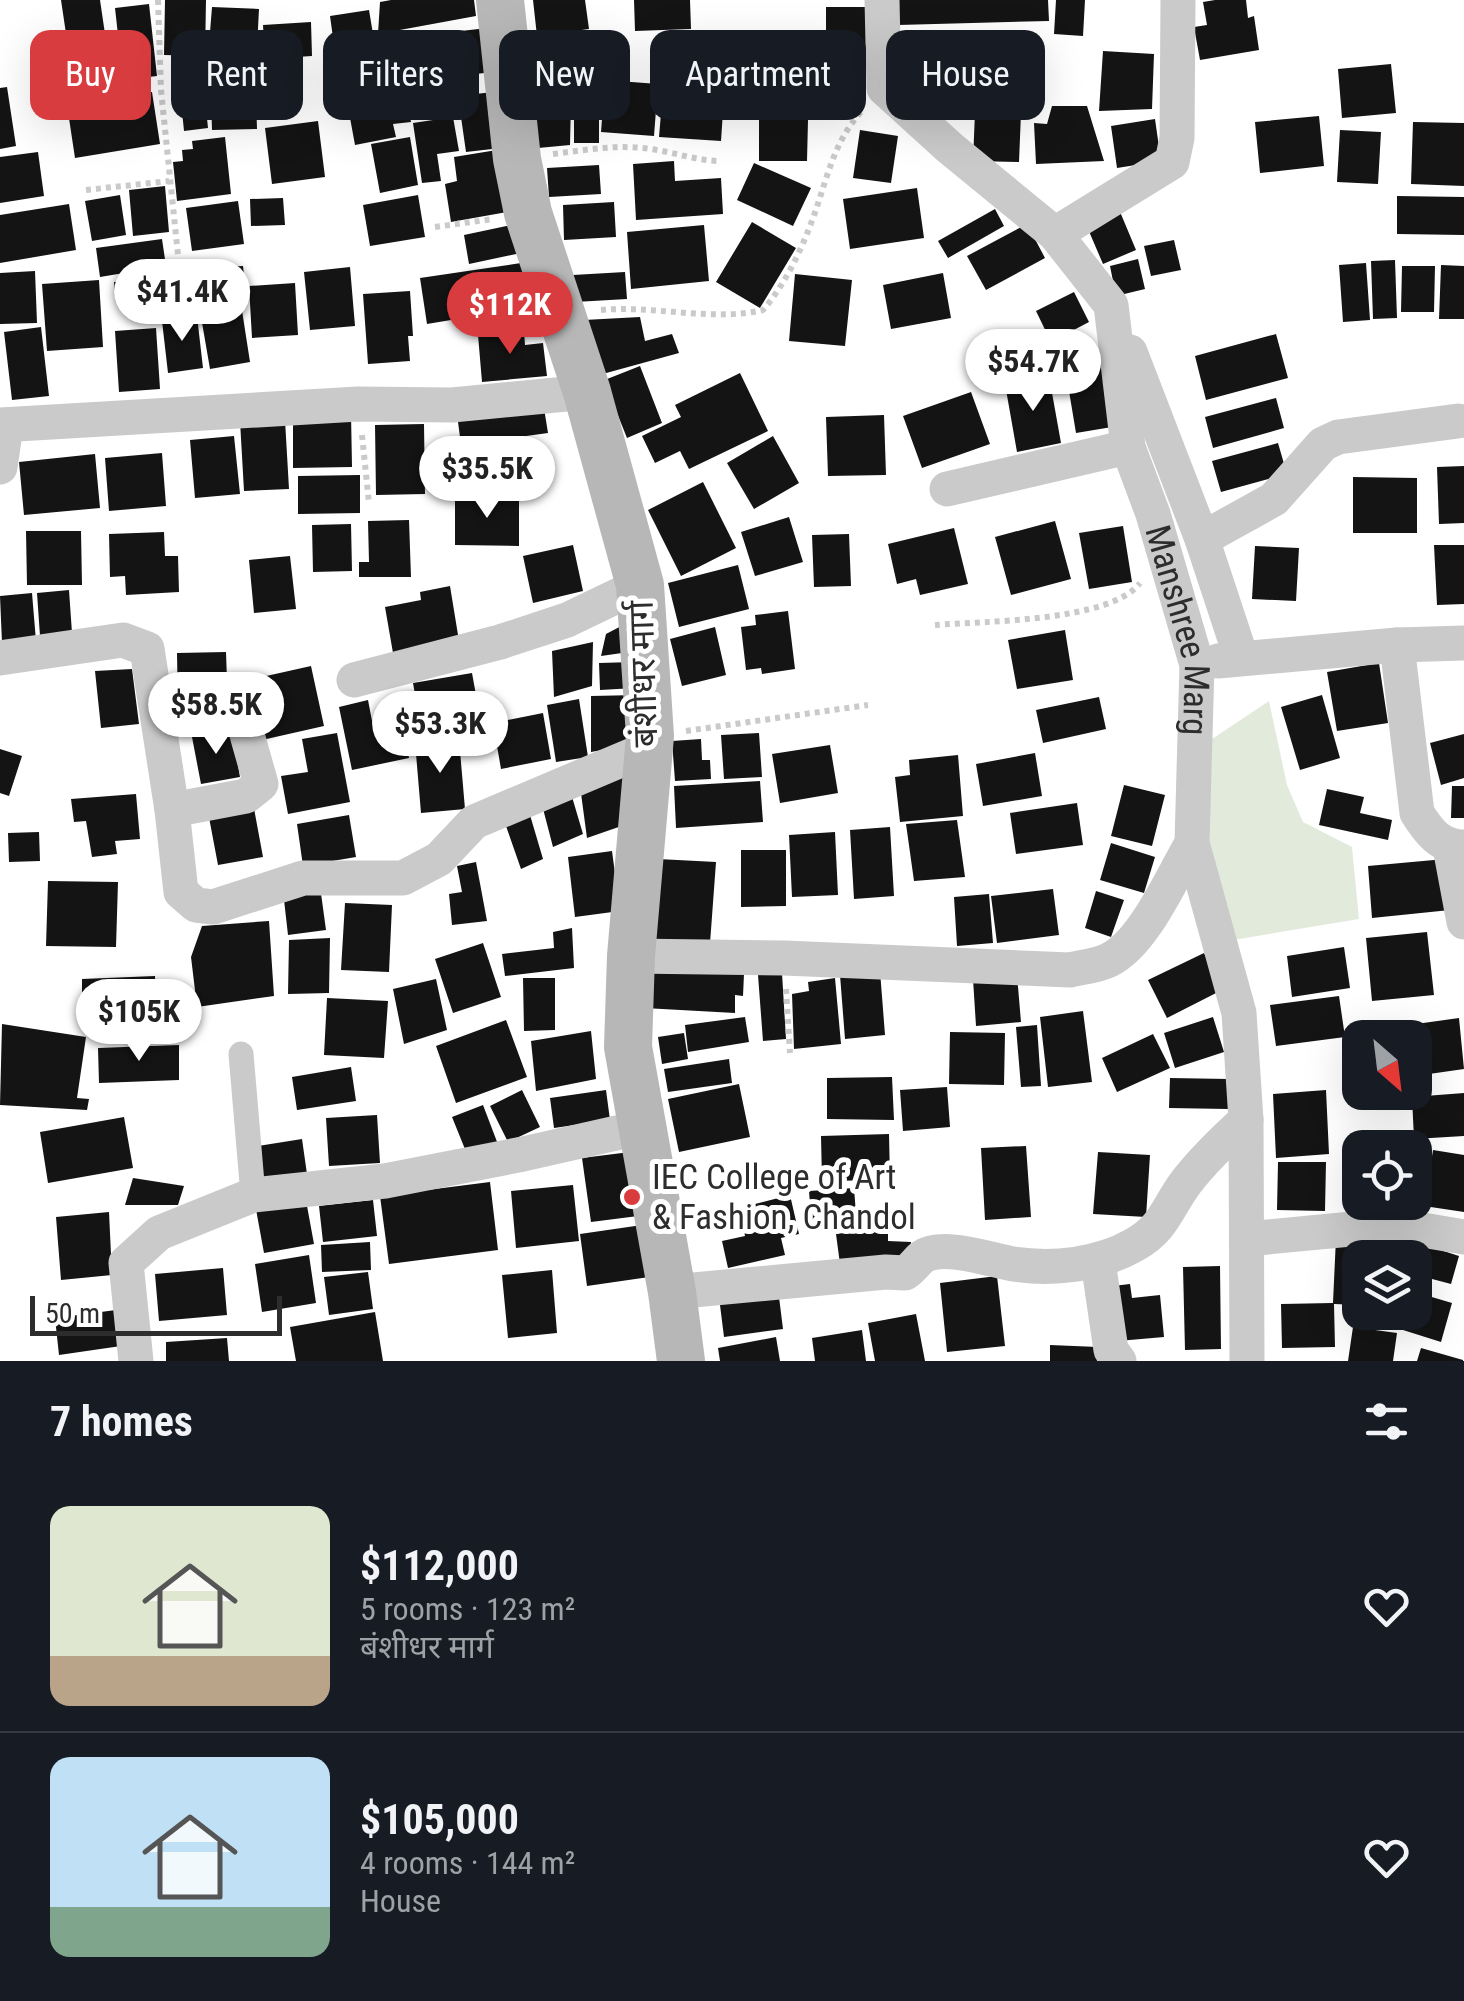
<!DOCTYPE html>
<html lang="en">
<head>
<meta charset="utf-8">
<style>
	body { margin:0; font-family:"Roboto Condensed","Noto Sans Devanagari",sans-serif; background:#20242c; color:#f1f3f6; height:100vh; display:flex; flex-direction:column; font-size:38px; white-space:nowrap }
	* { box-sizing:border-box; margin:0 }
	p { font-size:32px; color:#9ea1a6 }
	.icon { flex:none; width:55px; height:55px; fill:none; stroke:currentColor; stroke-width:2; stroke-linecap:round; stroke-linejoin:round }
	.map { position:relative; height:1361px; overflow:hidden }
	.side { display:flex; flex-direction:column; background:#171b24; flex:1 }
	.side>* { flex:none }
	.top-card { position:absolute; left:30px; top:30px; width:1405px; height:90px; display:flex; gap:20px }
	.needle { width:65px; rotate:152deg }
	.tools { position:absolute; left:1342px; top:1020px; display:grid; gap:20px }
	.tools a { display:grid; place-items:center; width:90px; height:90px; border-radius:20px; background:#171b24; box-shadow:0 10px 40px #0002; font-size:50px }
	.scale { position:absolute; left:30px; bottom:25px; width:252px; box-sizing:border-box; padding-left:10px; border:5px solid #2d2d2d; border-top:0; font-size:28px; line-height:35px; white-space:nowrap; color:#2d2d2d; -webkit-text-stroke:8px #fff; paint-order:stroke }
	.price { position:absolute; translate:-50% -85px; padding:0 22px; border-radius:35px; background:#fff; color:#222; font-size:32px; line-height:65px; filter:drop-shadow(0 2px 5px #0008) }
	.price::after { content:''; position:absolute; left:50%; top:60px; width:30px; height:22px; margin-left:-15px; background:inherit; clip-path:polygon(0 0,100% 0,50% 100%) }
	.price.on { background:#d83c3f; color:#fff }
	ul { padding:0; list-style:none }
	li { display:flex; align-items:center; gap:30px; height:250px; padding:0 50px }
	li+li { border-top:2px solid #363941 }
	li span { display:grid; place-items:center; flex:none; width:280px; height:200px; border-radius:20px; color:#555 }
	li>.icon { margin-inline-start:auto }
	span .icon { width:120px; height:120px; fill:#fffc; stroke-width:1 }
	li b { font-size:42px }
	h2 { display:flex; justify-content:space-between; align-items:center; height:120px; padding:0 50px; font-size:42px }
	.tag { padding:0 35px; border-radius:20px; background:#171b24; box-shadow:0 10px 40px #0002; font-size:35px; line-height:90px }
	.tag.on { background:#d83c3f; color:#fff }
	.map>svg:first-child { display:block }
</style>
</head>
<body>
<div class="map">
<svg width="1464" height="1361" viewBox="0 0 1464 1361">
	<rect width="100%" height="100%" fill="#fff"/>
	<!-- green -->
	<path fill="#e2eadc" d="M1269,701l18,84 16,37 49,25 7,72 -126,21 -23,-76 -4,-121z"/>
	<!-- building -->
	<path fill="#141414" d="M61,0h39l10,68 -38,6z
		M165,0h41l-1,56 -41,-1z
		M391,0h83l2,16 -98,18 2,-32z
		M533,0h52l4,29 -52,7z
		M634,0h56l1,29 -56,2z
		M897,0h151l1,21 -151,4z
		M1056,0h29l-2,36 -29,-2z
		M1215,0h31l2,18 6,-2 5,34 -59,10 -6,-33 13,-2 -4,-23z
		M149,4l8,72 -34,4 -8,-72z
		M212,7l47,2 -2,38 -48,-2z
		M826,7h41l-1,51 -40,-1z
		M369,10l6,36 -40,6 -5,-36z
		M311,22l1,34 -47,3 -2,-34z
		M487,28l6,44 -43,5 -6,-44z
		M413,34l2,19 19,-2 3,28 -70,9 -4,-33 17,-2 -1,-15z
		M580,38l4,29 -46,6 -4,-29z
		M966,46l39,4 -6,53 -39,-4z
		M908,50h37v17h-37z
		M1103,51l51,3 -2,55 -53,2z
		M255,64l2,65 -45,1 -2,-64z
		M1391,64l5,49 -54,5 -4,-49z
		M598,69v24l-60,8 -3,-25z
		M957,76l-3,24 -46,1 -1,-24z
		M664,78l61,4 -4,59 -62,-4z
		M605,80l53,4 -4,52 -53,-4z
		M404,85l7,37 -18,2 3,13 -41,8 -9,-49z
		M759,86l49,2 -1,22 -49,-1z
		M7,87l9,59 -16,3v-61z
		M204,89l4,39 -24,3 -4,-40z
		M152,92l8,52 -85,14 -8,-53z
		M493,92l8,56 -35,4 -8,-56z
		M599,96v47h-25v-45z
		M571,100l-1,45 -32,3 -2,-42z
		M1052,106h35l17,55 -68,3 -2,-41 13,1z
		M975,112l46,1 -2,49 -46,-1z
		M1319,116l5,50 -64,7 -5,-51z
		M453,117l6,34 -22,3 4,27 -19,2 -9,-60z
		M1155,119l6,42 -44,7 -6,-42z
		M759,120h49l-1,41h-48z
		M318,121l7,56 -53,7 -7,-56z
		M1413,122l51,1v63l-53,-2z
		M860,130l38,6 -7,47 -38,-5z
		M1340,130l41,2 -3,52 -41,-2z
		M225,137l6,57 -54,7 -4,-39 10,-1 -1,-11 11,-1 -1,-8z
		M410,137l8,48 -38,8 -9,-49z
		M503,149l10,62 -62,11 -6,-38 12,-3 -3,-24z
		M38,152l6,44 -44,7v-46z
		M674,161l1,20 46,-3 2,36 -87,6 -3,-56z
		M754,163l57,25 -18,38 -56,-26z
		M599,165l2,29 -52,3 -2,-29z
		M165,186l4,46 -36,4 -4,-46z
		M917,188l7,50 -74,11 -7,-50z
		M120,195l6,40 -34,6 -7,-40z
		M418,195l7,42 -55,9 -7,-41z
		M1397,196l67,1v38l-67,-1z
		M283,198l2,27 -34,1 -1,-27z
		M238,201l6,43 -52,7 -6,-43z
		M614,202l2,35 -52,3 -1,-35z
		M69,204l7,46 -76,13v-48z
		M1118,207l18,43 -33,14 -18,-42z
		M995,209l9,17 -56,32 -10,-17z
		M752,222l44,26 -36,60 -44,-26z
		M516,224l5,29 -52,11 -5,-29z
		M1027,224l18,34 -59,32 -19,-34z
		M704,225l5,56 -78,8 -4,-57z
		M162,239l4,27 -66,11 -4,-29z
		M1174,240l7,30 -30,6 -7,-30z
		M1138,259l7,30 -29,7 -6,-30z
		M1395,260l2,58 -24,1 -2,-58z
		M521,263l7,46 -56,8 -3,-16 -14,2 2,16 -30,5 -7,-46z
		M1366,263l4,57 -27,2 -4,-57z
		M1441,265l23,1v53h-25z
		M243,266l3,28 -34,2 -2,-28z
		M1402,266h33l-1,46h-33z
		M350,267l5,59 -45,4 -6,-58z
		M204,268l3,37 -27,2 -2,-37z
		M35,271l2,52 -37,1v-51z
		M625,272l2,27 -52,3 -2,-27z
		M943,273l8,45 -60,11 -8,-44z
		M795,274l57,6 -7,66 -56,-5z
		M170,277l3,38 -44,3 -2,-17 -11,1 -2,-20z
		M99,280l4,67 -56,4 -5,-67z
		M295,283l3,52 -46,3 -3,-52z
		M410,291l3,45h-5l2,25 -42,3 -5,-70z
		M1074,292l15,30 -38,20 -15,-31z
		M241,304l9,58 -40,7 -10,-58z
		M197,316l6,52 -35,5 -6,-52z
		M640,317l5,24 27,-7 7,19 -80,22 -15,-55z
		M41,327l8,69 -37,4 -8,-68z
		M156,328l4,61 -41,3 -4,-61z
		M1032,330l11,24 -28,13 -11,-24z
		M524,331l1,14 18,-2 4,33 -65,6 -4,-47z
		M1276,334l12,44 -82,22 -11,-44z
		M1100,355l12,72 -36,6 -12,-72z
		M640,366l22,57 -35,15 -12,-30 -18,-25z
		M740,373l28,58 -79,38 -9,-18 -25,12 -13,-27 39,-19 -6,-12z
		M1049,376l12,67 -44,9 -12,-68z
		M971,392l19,52 -68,24 -19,-52z
		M1276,398l8,30 -71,20 -8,-31z
		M543,402l5,31 -87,12 -4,-31z
		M351,413l1,54 -59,1v-54z
		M884,415l2,60 -58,1 -2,-59z
		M285,420l4,69 -45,2 -4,-70z
		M424,424l1,70 -49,1 -1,-70z
		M234,436l6,58 -45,4 -5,-58z
		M773,436l26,47 -45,26 -27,-46z
		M1278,443l9,31 -66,18 -9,-31z
		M162,453l4,53 -57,5 -4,-53z
		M95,454l5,54 -76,7 -5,-53z
		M1464,466v57l-25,1 -2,-57z
		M360,475v38l-62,1v-38z
		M1353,477l64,1v55h-64z
		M703,482l33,66 -55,28 -33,-66z
		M455,496h64v50l-64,-1z
		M789,517l14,45 -48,14 -14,-44z
		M409,520l2,57h-52v-15h10l-1,-41z
		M1055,521l16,58 -60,16 -16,-58z
		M351,524l1,47 -39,1 -1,-47z
		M1123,526l9,56 -43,7 -10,-56z
		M954,528l14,56 -48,11 -4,-16 -19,5 -9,-40z
		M26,531h55l1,54h-55z
		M164,532l1,24h13l1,36 -53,3 -1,-19 -15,1 -1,-43z
		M849,534l2,52 -37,1 -2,-52z
		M573,545l10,46 -50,12 -10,-47z
		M1434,545h30v59l-27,1z
		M1255,546l44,2 -3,53 -44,-2z
		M290,556l6,53 -42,4 -5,-53z
		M738,565l11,44 -70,18 -11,-44z
		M450,586l9,55 -66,12 -8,-46 36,-7 -1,-8z
		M69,590l3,43 -32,3 -3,-43z
		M32,593l4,48 -34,2 -2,-47z
		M788,611l7,58 -33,5 -1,-6 -15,2 -5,-43 15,-2 -1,-10z
		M627,623l2,29 -28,4 5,-22z
		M715,627l11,48 -44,11 -12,-47z
		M1065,630l8,50 -56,9 -9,-49z
		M593,642l-1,44 -38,11 -2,-46z
		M226,652l2,57 -50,1 -1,-57z
		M634,662l1,26 -35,2 -1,-27z
		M1379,663l9,60 -51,8 -10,-59z
		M311,666l13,60 -62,14 -13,-60z
		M132,669l7,55 -38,4 -6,-57z
		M472,673l8,44 -59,11 -8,-45z
		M637,695l-1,49 -45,8v-56z
		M1322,695l18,63 -40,12 -19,-63z
		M1099,697l7,32 -63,14 -7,-33z
		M579,699l9,58 -32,5 -9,-57z
		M368,700l5,26 28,-6 8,38 -57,12 -13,-63z
		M543,713l8,46 -50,10 -8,-46z
		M232,730l8,47 -39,7 -9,-47z
		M337,733l13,69 -62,12 -7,-38 27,-4 -6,-33z
		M759,733l3,44 -38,2 -3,-44z
		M1464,734v44l-23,7 -11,-42z
		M459,739l6,70 -44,4 -6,-71z
		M701,739l1,21h8l1,19 -36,2 -3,-40z
		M830,745l8,48 -58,10 -8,-49z
		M0,749l22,7 -13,40 -9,-3z
		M1035,753l7,43 -59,10 -7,-42z
		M958,755l5,61 -63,6 -5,-45 15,-2 -1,-15z
		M632,762l1,60 -46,16 -7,-52z
		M760,781l3,41 -87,6 -2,-42z
		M1124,785l41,10 -13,51 -41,-10z
		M1452,786h12v32h-13z
		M1327,789l37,8 -4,16 32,7 -4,20 -69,-15z
		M570,790l13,44 -30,13 -12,-46z
		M136,794l4,45 -25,2 2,13 -25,3 -6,-36 -12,1 -3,-23z
		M253,803l10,54 -45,8 -10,-53z
		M1077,803l6,42 -67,9 -6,-41z
		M349,815l7,42 -53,9 -6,-42z
		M530,815l13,44 -22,10 -15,-43z
		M957,820l8,57 -51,4 -8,-57z
		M890,827l4,69 -40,3 -4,-69z
		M39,832l1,29 -31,1 -1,-29z
		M835,832l3,63 -46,2 -3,-62z
		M1111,843l44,14 -11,36 -44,-13z
		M741,850h45v56l-45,1z
		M612,851l8,60 -45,6 -7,-60z
		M658,859l58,3 -7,95 -55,-2z
		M1445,859l5,51 -78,8 -4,-52z
		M476,862l11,59 -35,4 -3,-31 13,-2 -5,-26z
		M48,881l70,1 -2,65 -70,-1z
		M320,886l6,44 -38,5 -5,-44z
		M1053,889l6,46 -62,8 -6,-47z
		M1096,891l28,9 -13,37 -26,-9z
		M989,894l4,49 -36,3 -3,-49z
		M345,903l47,2 -3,67 -48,-2z
		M269,921l5,75 -77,11 -6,-50 11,-31z
		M572,928l2,40 -69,8 -3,-22 52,-6 -1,-16z
		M1427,932l7,63 -62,6 -6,-63z
		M330,938l-1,55 -41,1 1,-54z
		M483,943l18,54 -48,16 -18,-54z
		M1344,947l6,41 -58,9 -5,-41z
		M1204,953l18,37 -55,28 -19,-38z
		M646,969l98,5 -1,22 -8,-1v18l-91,-5z
		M880,971l5,64 -40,4 -5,-64z
		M782,973l4,66 -23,2 -5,-66z
		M1017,975l4,47 -45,4 -3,-47z
		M155,976l1,37 -74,2v-36z
		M523,978h32v52l-31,1z
		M835,978l6,66 -47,5 -2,-55 17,-3 -1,-9z
		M436,979l11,51 -43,14 -11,-55z
		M1339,996l6,41 -69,9 -6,-41z
		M327,998l61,3 -4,57 -60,-3z
		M1083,1011l9,71 -44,5 -8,-70z
		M745,1017l4,25 -61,10 -3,-27z
		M1213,1017l11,35 -49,16 -11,-35z
		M1459,1018l5,51 -49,7v-38h-49v-7z
		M506,1020l21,57 -71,26 -20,-57z
		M2,1024l84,13 -9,61 12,1 -2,11 -87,-5z
		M1037,1025l4,61 -20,1 -5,-60z
		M591,1031l5,48 -60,12 -5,-50z
		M950,1032l55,1 -1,52 -55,-1z
		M684,1033l4,26 -26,5 -4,-27z
		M1153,1034l17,34 -53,24 -15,-34z
		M179,1045v35l-80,3 -1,-35z
		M729,1059l3,24 -64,9 -4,-23z
		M351,1067l5,34 -59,9 -5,-33z
		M892,1077l2,43 -67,-1v-41z
		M1170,1078l59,1 -1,30 -59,-1z
		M739,1084l11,53 -71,15 -11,-53z
		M947,1087l3,40 -47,4 -3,-41z
		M522,1090l18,37 -32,15 -18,-36z
		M606,1090l4,30 -56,8 -4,-30z
		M1326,1090l3,64 -53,4 -3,-64z
		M1464,1093v43l-50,3 -2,-42z
		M483,1105l16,42 -30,12 -17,-42z
		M377,1115l3,48 -51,3 -3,-48z
		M124,1117l9,51 -85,15 -8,-51z
		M889,1134l1,46 -68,1 -1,-45z
		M302,1139l5,35 -44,7 -5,-35z
		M1026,1146l5,71 -46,3 -4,-72z
		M1433,1150l31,5v57l-40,-6z
		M638,1151l8,64 -55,7 -9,-64z
		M1098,1152l52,3 -4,62 -53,-3z
		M1278,1162h48l-1,49 -48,-1z
		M133,1178l51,8 -6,19h-53z
		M490,1182l8,68 -109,14 -9,-68z
		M573,1185l6,56 -63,7 -5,-57z
		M854,1188l3,39 -45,3 -3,-39z
		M305,1195l9,49 -50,9 -9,-49z
		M790,1195l9,39 -18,4 4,17 -57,13 -6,-27 23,-5 -6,-28z
		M373,1200l4,36 -54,6 -4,-36z
		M109,1212l3,63 -51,5 -5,-63z
		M649,1224l7,52 -69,10 -7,-52z
		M888,1227v14l23,1 -1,17 -70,5 -4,-30z
		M1336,1238l36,2v18h-12v47l-26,-1 1,43 -53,1 -1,-44 52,-1z
		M370,1242l1,28 -49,2 -1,-27z
		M1425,1245l34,11 -8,28 -34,-9z
		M309,1255l7,48 -54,9 -7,-48z
		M1220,1266l1,83 -36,1 -2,-83z
		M223,1268l4,47 -68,6 -4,-47z
		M552,1270l5,63 -49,5 -6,-63z
		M368,1272l5,37 -44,6 -5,-38z
		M997,1276l8,70 -58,6 -7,-69z
		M1130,1284l2,14 28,-3 4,42 -46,4 -5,-55z
		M778,1289l5,40 -59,8 -5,-40z
		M1415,1292l37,11 -11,39 -38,-12 5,-18h7z
		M116,1310l5,36 -62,9 -4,-37z
		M375,1312l8,49h-87l-6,-34z
		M916,1314l9,47h-50l-7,-38z
		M1353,1327l44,6 -4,28h-45z
		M862,1330l4,31h-51l-3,-23z
		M776,1337l4,24h-60l-2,-13z
		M227,1338l2,23h-63v-19z
		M1050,1345l48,2 -1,14h-47z
		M1421,1348l42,12v1h-46z"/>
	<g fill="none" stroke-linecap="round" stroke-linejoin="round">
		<!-- path -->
		<path stroke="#cacaca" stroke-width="6" stroke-dasharray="5 5" stroke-linecap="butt" d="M158,0l3,90 17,165
			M553,154c33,-4 64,-10 97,-5 24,3 47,12 71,12
			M86,190l83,-9
			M435,227l58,-8
			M601,310c53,-5 110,12 162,0 20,-23 36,-55 47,-84 16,-40 21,-82 52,-115
			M362,435l7,68
			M935,625c49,-4 175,-3 205,-42
			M686,731l182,-26
			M786,989l4,64"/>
		<!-- pedestrian -->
		<path stroke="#cacaca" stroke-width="25" d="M241,1054l12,141"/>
		<!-- minor -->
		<g stroke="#cacaca" stroke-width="35">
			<path id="s1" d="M882,0l2,88 66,60 105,86 56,71 17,142 25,67 44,151 -5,178 47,170 7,107 1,241"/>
			<path d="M1055,234l117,-72 5,-24 1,-138"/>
			<path d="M1130,352l72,187 39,118"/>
			<path d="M0,425l358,-21 94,1 135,-13"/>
			<path d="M0,467l6,-42"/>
			<path d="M947,489l181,-42"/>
			<path d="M1202,539l72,-40 49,-55 15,-7 120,-16"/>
			<path d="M1397,645l20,168c12,19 23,34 47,34"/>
			<path d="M0,658l123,-18 24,9 25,161 9,82 15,13 17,2 90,-29h100l36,-19 35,-37 173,-73"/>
			<path d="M1218,661l179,-16 67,-2"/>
			<path d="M354,680l146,-38 67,-22 73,-35"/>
			<path d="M172,810l74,-14 15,-12 -15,-53"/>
			<path d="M1450,847l14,75"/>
			<path d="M631,956l153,2 286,12c12,-3 27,-4 39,-10 35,-17 63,-83 83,-117"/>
			<path d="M1247,1239l146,-14 71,12"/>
			<path d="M1098,1261l13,89 8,11"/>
			<path d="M672,1292l214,-20 19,1c7,-4 11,-11 17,-16 21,-14 68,3 91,7 40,6 86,1 121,-19 31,-17 33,-38 53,-64 18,-23 38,-42 59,-61"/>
			<path d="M136,1361l-10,-98 33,-30 94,-38 132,-14 138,-27 120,-27"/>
		</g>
		<!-- secondary -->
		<path stroke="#b7b7b7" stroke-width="48" d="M500,0l17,159 11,54 59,179 53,193 10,151 -19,220 -3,91 44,245 9,69"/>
	</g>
	<!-- markers -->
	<circle fill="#d83c3f" stroke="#fff" stroke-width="4" cx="632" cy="1197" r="10"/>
	<g text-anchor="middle" stroke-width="10" stroke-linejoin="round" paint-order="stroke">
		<!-- street labels -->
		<g font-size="35" fill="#2d2d2d" stroke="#fff">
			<text dy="12" stroke="none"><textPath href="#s1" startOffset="738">Manshree Marg</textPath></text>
			<text transform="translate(643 674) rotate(-92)" y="12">बंशीधर मार्ग</text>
		</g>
		<!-- poi labels -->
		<g font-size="35" fill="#2d2d2d" stroke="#fff" text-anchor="start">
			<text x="652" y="1189">IEC College of Art<tspan x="652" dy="40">&amp; Fashion, Chandol</tspan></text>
		</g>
	</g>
</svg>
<div class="tools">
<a><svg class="needle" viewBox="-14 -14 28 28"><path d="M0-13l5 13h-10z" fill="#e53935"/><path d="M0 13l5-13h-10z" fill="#9ea1a6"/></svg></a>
<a><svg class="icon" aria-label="locate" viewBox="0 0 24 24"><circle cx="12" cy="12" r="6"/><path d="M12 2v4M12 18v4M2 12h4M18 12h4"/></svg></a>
<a><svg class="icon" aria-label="layers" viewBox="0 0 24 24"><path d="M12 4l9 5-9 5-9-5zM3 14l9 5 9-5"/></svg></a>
</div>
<div class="scale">50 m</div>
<b class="price" style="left:182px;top:344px">$41.4K</b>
<b class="price on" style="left:510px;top:357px">$112K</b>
<b class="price" style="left:1033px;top:414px">$54.7K</b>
<b class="price" style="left:487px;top:521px">$35.5K</b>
<b class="price" style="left:216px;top:757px">$58.5K</b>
<b class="price" style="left:440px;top:776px">$53.3K</b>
<b class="price" style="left:139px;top:1064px">$105K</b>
<div class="top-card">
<a class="tag on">Buy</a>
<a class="tag">Rent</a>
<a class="tag">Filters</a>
<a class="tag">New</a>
<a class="tag">Apartment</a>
<a class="tag">House</a>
</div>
</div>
<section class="side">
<h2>7 homes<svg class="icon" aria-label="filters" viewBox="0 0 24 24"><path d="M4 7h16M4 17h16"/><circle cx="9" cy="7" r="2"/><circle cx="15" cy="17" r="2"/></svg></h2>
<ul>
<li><span style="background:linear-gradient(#dfe7d0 75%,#b9a48a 0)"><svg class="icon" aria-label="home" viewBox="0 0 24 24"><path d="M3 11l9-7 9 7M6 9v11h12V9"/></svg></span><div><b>$112,000</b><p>5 rooms · 123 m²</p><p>बंशीधर मार्ग</p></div><svg class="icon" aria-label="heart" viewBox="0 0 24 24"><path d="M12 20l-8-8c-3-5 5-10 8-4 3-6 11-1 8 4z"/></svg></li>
<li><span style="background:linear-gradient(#bfe0f5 75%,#7fa58c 0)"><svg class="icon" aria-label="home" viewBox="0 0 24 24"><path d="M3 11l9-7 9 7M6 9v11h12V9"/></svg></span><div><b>$105,000</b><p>4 rooms · 144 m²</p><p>House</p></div><svg class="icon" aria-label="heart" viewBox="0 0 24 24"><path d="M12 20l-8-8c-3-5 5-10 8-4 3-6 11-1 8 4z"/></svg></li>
</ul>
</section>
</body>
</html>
